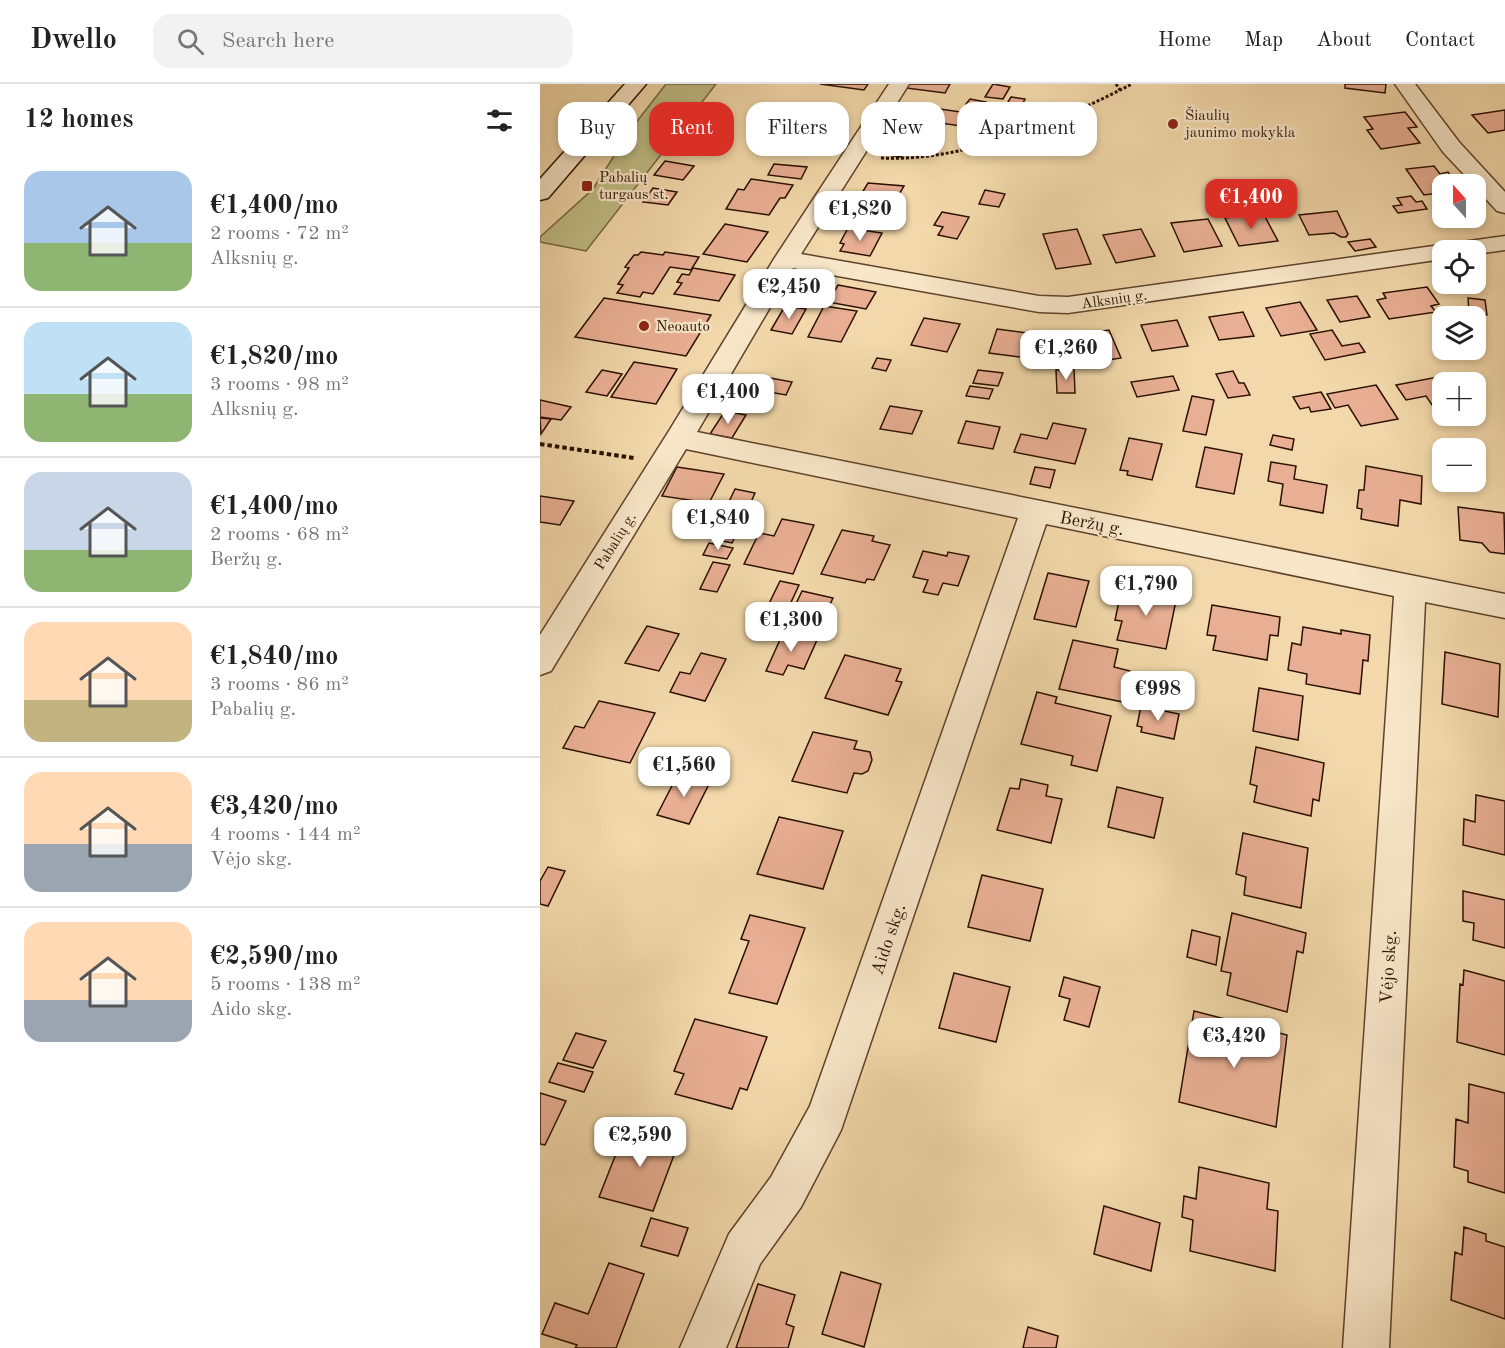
<!DOCTYPE html>
<html lang="en">
<head>
<meta charset="utf-8">
<style>
	body { margin:0; font-family:"Old Standard TT",serif; background:#f2f2f2; color:#222; height:100vh; display:flex; flex-direction:column; font-size:22px; white-space:nowrap }
	* { box-sizing:border-box; margin:0 }
	p { font-size:20px; color:#767676 }
	.icon { flex:none; width:33px; height:33px; fill:none; stroke:currentColor; stroke-width:2; stroke-linecap:round; stroke-linejoin:round }
	.map { position:relative; flex:1; overflow:hidden }
	.drawer { display:flex; flex-direction:column; background:#fff; width:540px }
	.drawer>* { flex:none }
	.top-card { position:absolute; left:18px; top:18px; width:570px; height:54px; display:flex; gap:12px }
	.needle { width:39px; rotate:339deg }
	.tools { position:absolute; left:892px; top:90px; display:grid; gap:12px }
	.tools a { display:grid; place-items:center; width:54px; height:54px; border-radius:12px; background:#fff; box-shadow:0 3px 9px #0003; font-size:30px }
	.price { position:absolute; translate:-50% -51px; padding:0 14px; border-radius:12px; background:#fff; color:#222; font-size:20px; line-height:39px; filter:drop-shadow(0 2px 3px #0008) }
	.price::after { content:''; position:absolute; left:50%; top:36px; width:18px; height:14px; margin-left:-9px; background:inherit; clip-path:polygon(0 0,100% 0,50% 100%) }
	.price.current { background:#d93025; color:#fff }
	ul { padding:0; list-style:none }
	li { display:flex; align-items:center; gap:18px; height:150px; padding:0 24px }
	li+li { border-top:2px solid #e0e0e0 }
	li span { display:grid; place-items:center; flex:none; width:168px; height:120px; border-radius:18px; color:#555 }
	li>.icon { margin-inline-start:auto }
	span .icon { width:72px; height:72px; fill:#fffc; stroke-width:1 }
	li b { font-size:26px }
	h2 { display:flex; justify-content:space-between; align-items:center; height:72px; padding:0 24px; font-size:26px }
	.tag { padding:0 21px; border-radius:18px; background:#fff; box-shadow:0 3px 9px #0003; font-size:21px; line-height:54px }
	.tag.current { background:#d93025; color:#fff }
	header { display:flex; align-items:center; gap:36px; box-sizing:border-box; height:84px; padding:0 30px; background:#fff; border-bottom:2px solid #e0e0e0 }
	header strong { font-size:28px }
	nav { display:flex; gap:33px; margin-inline-start:auto; font-size:21px }
	.search { width:420px; height:54px; background:#f2f2f2; display:flex; align-items:center; gap:15px; box-sizing:border-box; padding:0 21px; border-radius:18px; color:#767676; font-size:22px }
	main { display:flex; flex:1; min-height:0 }
	.map>svg:first-child { display:block }
</style>
</head>
<body>
<header>
<strong>Dwello</strong>
<div class="search"><svg class="icon" aria-label="search" viewBox="0 0 24 24"><circle cx="10" cy="10" r="6"/><path d="M15 15l6 6"/></svg>Search here</div>
<nav><a>Home</a><a>Map</a><a>About</a><a>Contact</a></nav>
</header>
<main>
<section class="drawer">
<h2>12 homes<svg class="icon" aria-label="filters" viewBox="0 0 24 24"><path d="M4 7h16M4 17h16"/><circle cx="9" cy="7" r="2"/><circle cx="15" cy="17" r="2"/></svg></h2>
<ul>
<li><span style="background:linear-gradient(#a9c7e8 60%,#8fb573 0)"><svg class="icon" aria-label="home" viewBox="0 0 24 24"><path d="M3 11l9-7 9 7M6 9v11h12V9"/></svg></span><div><b>€1,400/mo</b><p>2 rooms · 72 m²</p><p>Alksnių g.</p></div></li>
<li><span style="background:linear-gradient(#bfe0f5 60%,#8fb573 0)"><svg class="icon" aria-label="home" viewBox="0 0 24 24"><path d="M3 11l9-7 9 7M6 9v11h12V9"/></svg></span><div><b>€1,820/mo</b><p>3 rooms · 98 m²</p><p>Alksnių g.</p></div></li>
<li><span style="background:linear-gradient(#c9d6e8 65%,#8fb573 0)"><svg class="icon" aria-label="home" viewBox="0 0 24 24"><path d="M3 11l9-7 9 7M6 9v11h12V9"/></svg></span><div><b>€1,400/mo</b><p>2 rooms · 68 m²</p><p>Beržų g.</p></div></li>
<li><span style="background:linear-gradient(#ffd9b3 65%,#c2b280 0)"><svg class="icon" aria-label="home" viewBox="0 0 24 24"><path d="M3 11l9-7 9 7M6 9v11h12V9"/></svg></span><div><b>€1,840/mo</b><p>3 rooms · 86 m²</p><p>Pabalių g.</p></div></li>
<li><span style="background:linear-gradient(#ffd9b3 60%,#9aa5b1 0)"><svg class="icon" aria-label="home" viewBox="0 0 24 24"><path d="M3 11l9-7 9 7M6 9v11h12V9"/></svg></span><div><b>€3,420/mo</b><p>4 rooms · 144 m²</p><p>Vėjo skg.</p></div></li>
<li><span style="background:linear-gradient(#ffd9b3 65%,#9aa5b1 0)"><svg class="icon" aria-label="home" viewBox="0 0 24 24"><path d="M3 11l9-7 9 7M6 9v11h12V9"/></svg></span><div><b>€2,590/mo</b><p>5 rooms · 138 m²</p><p>Aido skg.</p></div></li>
</ul>
</section>
<div class="map">
<svg width="965" height="1264" viewBox="0 0 965 1264">
	<rect width="100%" height="100%" fill="#f2d8aa"/>
	<filter id="stains"><feTurbulence type="fractalNoise" baseFrequency=".00333" numOctaves="4"/><feColorMatrix values="0 0 0 0 .2 0 0 0 0 .09 0 0 0 0 .02 0 0 0 .5 -.17"/></filter>
	<radialGradient id="worn" r=".72"><stop offset=".6" stop-color="#630" stop-opacity="0"/><stop offset="1" stop-color="#630" stop-opacity=".3"/></radialGradient>
	<!-- green -->
	<path fill="#c0bd85" stroke="#766643" stroke-width="1.5" d="M126,0h50l-130,167 -46,-9v-5l53,-48 38,-60z"/>
	<!-- building -->
	<path fill="#e9af94" stroke="#2c1001" stroke-width="1.5" d="M280,0h48l-4,6z
		M369,0h41l-5,9 -39,-5z
		M453,0l17,3 -7,12 -18,-2z
		M805,0h41l-1,9 -40,-5z
		M471,13l14,2 -5,10 -15,-2z
		M430,15l16,3 -3,6 -17,-4z
		M274,24l26,3 -10,16 -8,-1 -3,5 -19,-2 3,-4 -3,-1z
		M393,24l42,6 -7,13 -42,-6z
		M965,26v20l-17,3 -16,-18z
		M865,28l12,15 -9,1 12,15 -39,6 -14,-19 6,-1 -9,-12z
		M255,54l36,5 -7,12 -36,-5z
		M363,58l14,2 -4,6 -7,-1 -5,8 -14,-2 7,-11 7,1z
		M125,77l29,5 -11,14 -29,-5z
		M234,80l33,3 -6,12 -33,-4z
		M894,82l6,8 8,-2 9,12h-14v13l-5,-4 -14,2 -18,-26z
		M211,95l42,6 -8,13h-5l-11,17 -43,-6 12,-20 6,1z
		M328,99l36,3 -6,10 5,1 -6,11 -40,-7z
		M113,104l24,4 -9,13 -25,-3z
		M445,106l20,4 -6,13 -20,-3z
		M871,112l5,6 6,-1 5,8 -29,4 -5,-7 9,-1 -5,-7z
		M797,127l11,23 -2,3h-5l-7,-4 -25,2 -10,-20z
		M936,127l7,9 -28,5 -6,-7h27z
		M402,128l27,5 -12,22 -19,-4 5,-8 -9,-2z
		M723,129l15,28 -39,5 -14,-28z
		M668,135l14,27 -38,6 -13,-29z
		M185,140l43,8 -21,30 -44,-8z
		M308,144l34,5 -12,23 -30,-5 4,-7 -4,-1z
		M537,145l14,35 -35,5 -13,-35z
		M601,145l14,27 -39,7 -13,-28z
		M830,155l6,8 -21,4 -7,-9z
		M101,168l22,3 2,-3 34,5 -8,13 -21,-3 -17,27 -10,-2 -3,5 -23,-4 6,-8 -5,-1 11,-16 -4,-1 9,-12h4z
		M153,184l42,7 -16,26 -45,-7 8,-11 -5,-1 5,-8 7,1z
		M298,201l38,7 -10,17 -38,-7z
		M887,203l12,17 -8,2 5,6 -47,7 -12,-19 9,-2 -3,-5z
		M817,212l13,21 -30,5 -13,-22z
		M64,214l107,17 -25,41 -111,-19z
		M928,214l17,2 2,15 -18,-2z
		M760,218l17,28 -36,6 -15,-28z
		M245,222l21,3 -14,25 -21,-4z
		M284,222l33,5 -16,31 -33,-5z
		M703,228l11,24 -35,4 -10,-23z
		M384,234l36,6 -13,28 -36,-7z
		M637,236l11,26 -36,5 -11,-26z
		M457,245l37,5 -7,24 -38,-5z
		M569,246l12,28 -37,6 -11,-29z
		M792,246l10,16 17,-3 6,9 -40,8 -15,-26z
		M337,274l14,2 -5,11 -14,-3z
		M94,278l43,7 -21,35 -45,-7z
		M534,285l1,24h-18l-1,-23z
		M62,286l20,4 -15,22 -21,-4z
		M438,286l25,3 -5,13 -25,-3z
		M693,287l6,12h5l6,12 -22,3 -12,-24z
		M908,291l5,7h-10v32l-4,1 -13,-19 -20,4 -10,-15z
		M633,292l6,14 -42,7 -6,-15z
		M225,293l27,5 -6,13 -28,-5z
		M836,301l22,34 -37,7 -13,-21 -13,3 -8,-14z
		M430,302l23,3 -4,10 -23,-3z
		M781,308l10,17 -20,3 -2,-5 -9,2 -7,-12z
		M652,312l22,4 -8,35 -23,-4z
		M0,316l31,7 -10,13 -21,-3z
		M350,322l32,5 -10,23 -32,-5z
		M185,327l21,4 -14,23 -22,-4z
		M1,334l10,1 -10,15 -1,-15z
		M426,337l34,6 -7,22 -35,-6z
		M513,339l33,6 -11,35 -61,-12 7,-18 26,5z
		M733,351l21,4 -2,11 -22,-5z
		M589,354l33,6 -10,36 -25,-5 1,-4 -8,-1z
		M665,363l37,7 -8,40 -38,-7z
		M731,378l25,4 -2,13 33,6 -4,28 -43,-8 3,-21 -15,-3z
		M826,382l56,10 -1,28 -21,-4 -2,26 -37,-7 1,-10 -5,-1 2,-18h5z
		M137,383l47,7 -15,29 -47,-7z
		M495,383l20,3 -5,18 -20,-4z
		M195,405l20,4 -8,18 -21,-3z
		M0,412l34,5 -14,24 -20,-3z
		M918,423l46,6 1,41 -15,-2 -8,-9 -22,-3z
		M183,426l23,4 -14,29 -24,-5z
		M242,435l32,6 -21,49 -49,-10 15,-31 15,3z
		M302,446l32,6 -2,5 18,4 -16,35 -7,-1 -2,4 -44,-9z
		M169,459l24,5 -6,11 -24,-4z
		M383,467l24,5 1,-4 21,4 -11,30 -15,-3 -5,12 -15,-3 5,-12 -15,-3z
		M173,478l17,3 -13,27 -17,-3z
		M508,489l41,8 -13,46 -42,-8z
		M240,497l19,4 -18,39 -20,-4z
		M589,503l48,9 -11,53 -49,-9 5,-19 -7,-1 6,-28 7,1z
		M262,507l31,7 -16,34 -31,-7z
		M672,521l68,12 -2,19 -8,-1 -3,25 -54,-10 3,-14 -9,-1z
		M107,542l32,8 -20,37 -34,-8z
		M763,543l38,7v-4l29,5 -2,26 -5,-1 -3,34 -54,-10 1,-10 -19,-4 4,-27 9,2z
		M243,549l34,7 -13,29 -16,-4 -5,10 -17,-4z
		M533,556l45,9 -4,18 16,4 -7,31 -64,-13z
		M905,568l55,12 -2,53 -56,-13z
		M161,569l25,6 -21,42 -35,-9 10,-20 10,2z
		M305,571l56,14 -5,12 6,1 -14,33 -63,-17z
		M719,604l44,8 -5,44 -45,-9z
		M497,608l20,5 -2,6 56,13 -14,55 -26,-6 2,-9 -52,-12z
		M59,617l56,12 -25,50 -67,-15 12,-22 9,2z
		M601,622l38,8 -5,25 -33,-7 1,-5 -5,-1z
		M273,648l44,9 -3,8 16,3 2,8 -4,11 -6,3 -8,-1 -7,20 -55,-12z
		M716,663l68,16 -5,38 -6,-2 -2,17 -57,-14 3,-16 -7,-2z
		M139,688l32,8 -22,44 -32,-9z
		M481,695l27,6 -2,11 16,3 -11,44 -54,-13 13,-42 9,1z
		M577,703l46,11 -9,40 -46,-11z
		M936,711l29,6v54l-42,-10 1,-26 11,3z
		M239,733l64,14 -20,58 -66,-15z
		M703,749l65,15 -7,60 -57,-13 2,-18 -10,-3z
		M8,783l17,4 -17,35 -8,-2v-23z
		M442,791l61,14 -13,52 -62,-14z
		M923,807l42,9v48l-32,-8 1,-17 -11,-2z
		M692,829l74,20 -3,20 -6,-2 -10,61 -60,-17 4,-22 -10,-2z
		M210,831l55,13 -28,76 -48,-11 20,-52 -8,-2z
		M652,846l28,7 -4,28 -29,-8z
		M924,886l41,11v74l-48,-13 3,-58 3,1z
		M414,889l56,14 -14,55 -57,-14z
		M524,893l36,10 -11,40 -25,-7 6,-21 -11,-3z
		M654,927l93,24 -11,92 -97,-25z
		M155,935l72,18 -20,53 -7,-2 -8,21 -57,-15 9,-20 -10,-3z
		M36,949l30,8 -13,27 -30,-8z
		M18,979l35,9 -9,20 -35,-10z
		M929,1000l36,9v100l-37,-11v-11l-14,-4 2,-48 12,4z
		M0,1009l26,8 -21,44 -5,-1z
		M87,1042l53,13 -27,72 -54,-14z
		M659,1083l70,16 -2,26 11,2 -3,60 -85,-20 3,-31 -11,-3 2,-21 12,3z
		M564,1122l56,17 -9,48 -57,-17z
		M111,1134l37,10 -10,28 -37,-10z
		M924,1143l22,7v7l19,6v72l-54,-19 4,-48 7,3z
		M69,1179l35,11 -28,74h-41l2,-3 -35,-11 13,-31 33,11z
		M301,1188l40,12 -17,63 -42,-13z
		M218,1200l37,11 -9,29 8,3 -6,21h-52z
		M488,1243l30,9 -2,12h-33z"/>
	<g fill="none" stroke-linecap="round" stroke-linejoin="round">
		<!-- street casing -->
		<g stroke="#5e422b" stroke-width="3">
			<path id="street" d="M349,0h20l-108,170 238,42 29,1 437,-61v14l-29,4v-4h-33v9l-375,54 -29,-1 -246,-44 -96,164 808,162v24l-80,-16 -36,746h-46l51,-752 -348,-72 -205,606 -40,77 -41,57 -34,84h-46l49,-114 42,-57 39,-71 208,-588 -332,-69 -135,222 -11,4v-40l129,-204 105,-172z
				M855,0h20l44,58 46,50v21l-8,-2 -21,-23v-4h-3l-30,-32z"/>
		</g>
		<!-- secondary casing -->
		<g stroke="#2c1001" stroke-width="3">
			<path id="secondary" d="M85,0h21l-98,114 -8,2v-21z"/>
		</g>
		<!-- path-far1 -->
		<path stroke="#2c1001" stroke-width="3" stroke-dasharray="3 2" stroke-linecap="butt" d="M576,0l4,6
			M341,74c84,4 177,-36 251,-74"/>
		<!-- path -->
		<path stroke="#2c1001" stroke-width="4" stroke-dasharray="4.5 3" stroke-linecap="butt" d="M0,360l94,14"/>
		<!-- street -->
		<use href="#street" fill="#f7e6c8" fill-rule="evenodd"/>
		<!-- secondary -->
		<use href="#secondary" fill="#f7e6c8" fill-rule="evenodd"/>
	</g>
	<!-- markers -->
	<g fill="#8f2418" stroke="#f7e6c8" stroke-width="2">
		<circle cx="633" cy="40" r="6"/>
		<rect x="41" y="96" width="12" height="12" rx="3"/>
		<circle cx="104" cy="242" r="6"/>
	</g>
	<g text-anchor="middle" stroke-width="4.5" stroke-linejoin="round" paint-order="stroke">
		<!-- far-poi labels -->
		<g font-size="15" fill="#2c1001" stroke="#f7e6c8" text-anchor="start">
			<text x="645" y="36">Šiaulių<tspan x="645" dy="17">jaunimo mokykla</tspan></text>
			<text x="59" y="98">Pabalių<tspan x="59" dy="17">turgaus st.</tspan></text>
			<text x="116" y="247">Neoauto</text>
		</g>
		<!-- far-street labels -->
		<g font-size="15" fill="#2c1001" stroke="#f7e6c8">
			<text transform="translate(574 215) rotate(-8)" y="5">Alksnių g.</text>
			<text transform="translate(75 457) rotate(-58)" y="5">Pabalių g.</text>
		</g>
		<!-- street labels -->
		<g font-size="18" fill="#2c1001" stroke="#f7e6c8">
			<text transform="translate(552 439) rotate(11)" y="6">Beržų g.</text>
			<text transform="translate(348 855) rotate(-71)" y="6">Aido skg.</text>
			<text transform="translate(848 883) rotate(-87)" y="6">Vėjo skg.</text>
		</g>
	</g>
	<rect width="100%" height="100%" filter="url(#stains)"/>
	<rect width="100%" height="100%" fill="url(#worn)"/>
</svg>
<div class="tools">
<a><svg class="needle" viewBox="-14 -14 28 28"><path d="M0-13l5 13h-10z" fill="#e53935"/><path d="M0 13l5-13h-10z" fill="#767676"/></svg></a>
<a><svg class="icon" aria-label="locate" viewBox="0 0 24 24"><circle cx="12" cy="12" r="6"/><path d="M12 2v4M12 18v4M2 12h4M18 12h4"/></svg></a>
<a><svg class="icon" aria-label="layers" viewBox="0 0 24 24"><path d="M12 4l9 5-9 5-9-5zM3 14l9 5 9-5"/></svg></a>
<a>+</a>
<a>−</a>
</div>
<b class="price current" style="left:711px;top:146px">€1,400</b>
<b class="price" style="left:320px;top:158px">€1,820</b>
<b class="price" style="left:249px;top:236px">€2,450</b>
<b class="price" style="left:526px;top:297px">€1,260</b>
<b class="price" style="left:188px;top:341px">€1,400</b>
<b class="price" style="left:178px;top:467px">€1,840</b>
<b class="price" style="left:606px;top:533px">€1,790</b>
<b class="price" style="left:251px;top:569px">€1,300</b>
<b class="price" style="left:618px;top:638px">€998</b>
<b class="price" style="left:144px;top:714px">€1,560</b>
<b class="price" style="left:694px;top:985px">€3,420</b>
<b class="price" style="left:100px;top:1084px">€2,590</b>
<div class="top-card">
<a class="tag">Buy</a>
<a class="tag current">Rent</a>
<a class="tag">Filters</a>
<a class="tag">New</a>
<a class="tag">Apartment</a>
</div>
</div>
</main>
</body>
</html>
